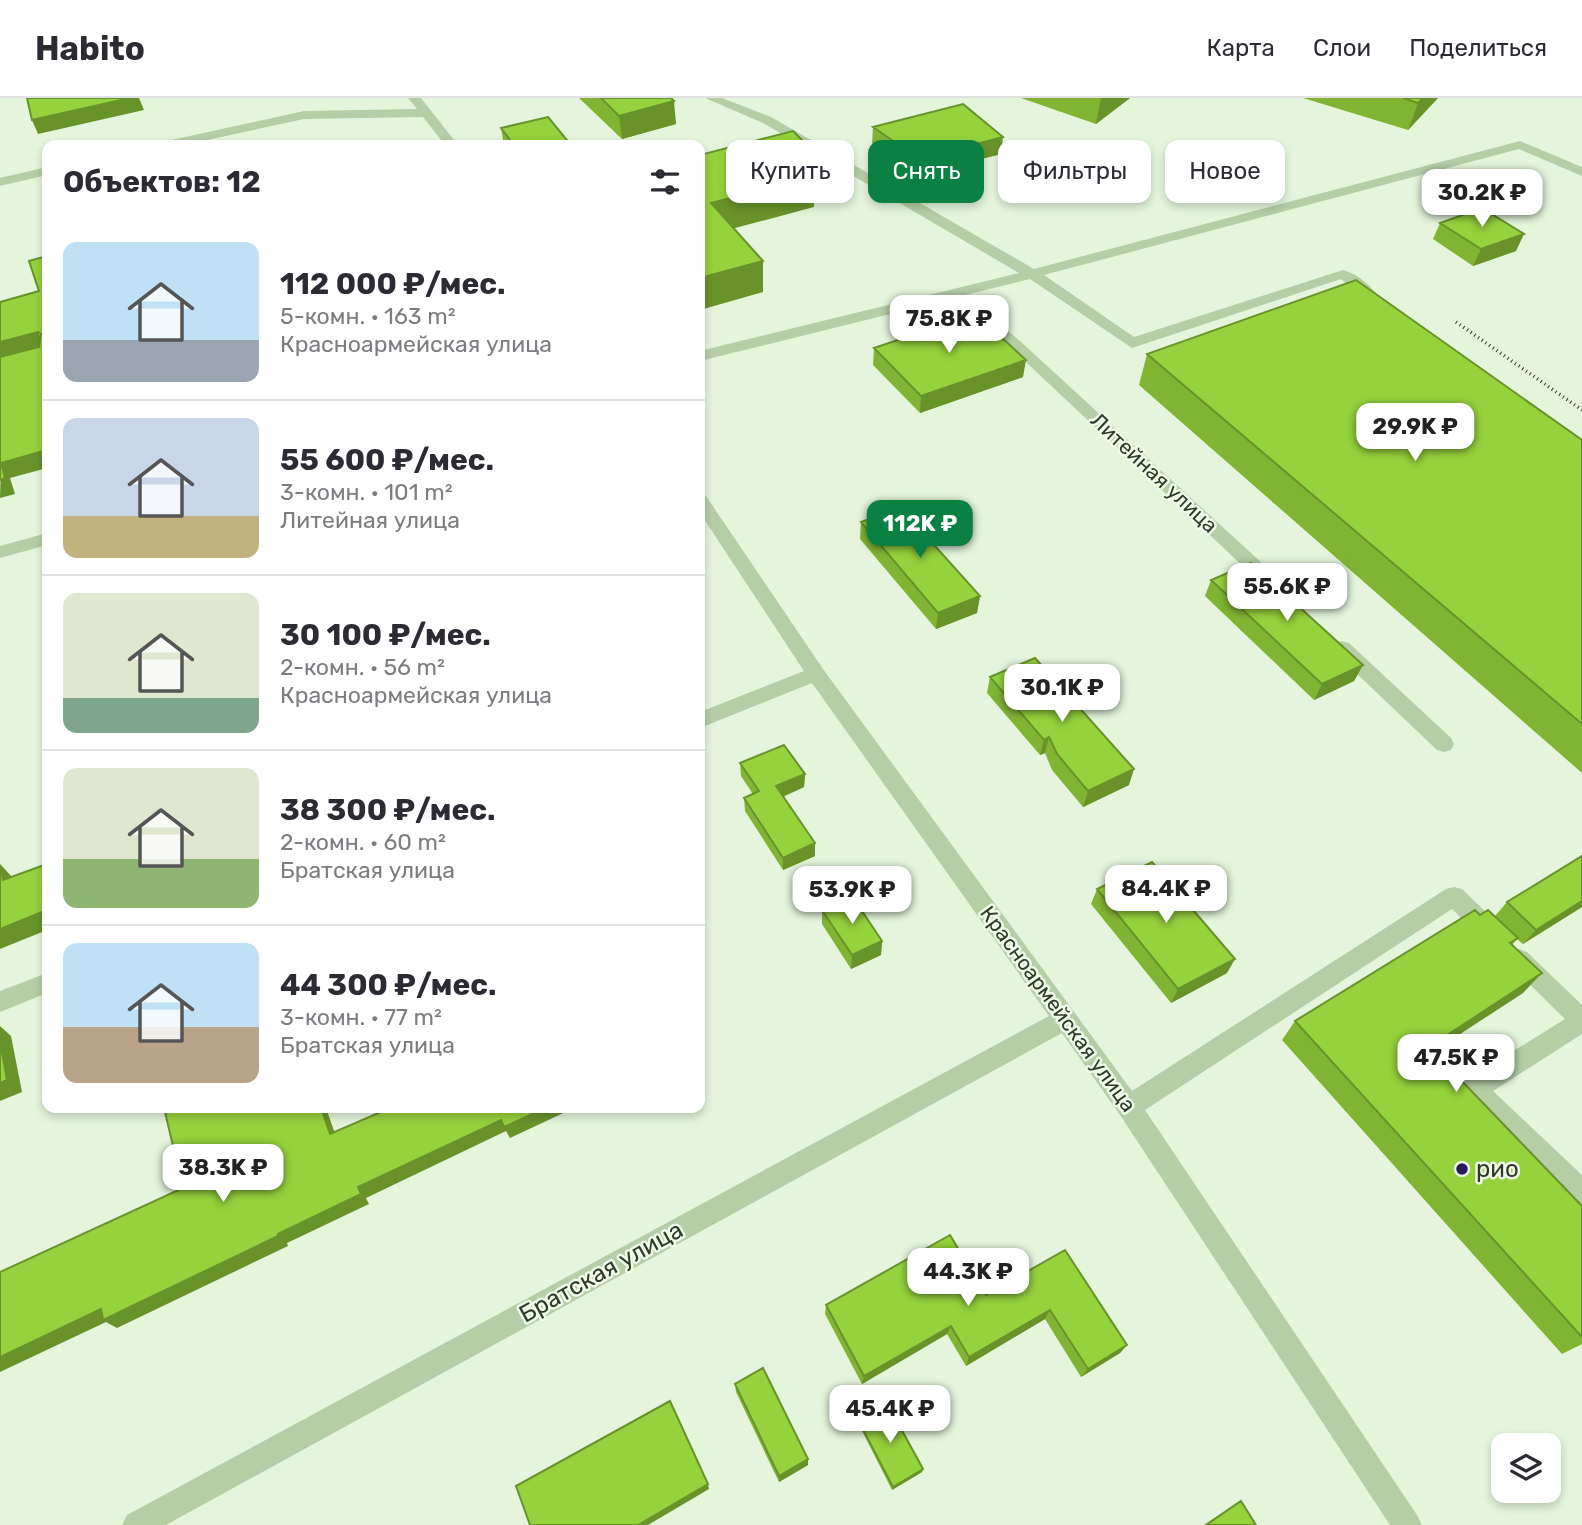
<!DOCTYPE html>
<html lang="ru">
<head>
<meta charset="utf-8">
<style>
	body { margin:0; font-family:Rubik,sans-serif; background:#f2f2f3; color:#2b2b33; height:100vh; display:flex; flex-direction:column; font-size:26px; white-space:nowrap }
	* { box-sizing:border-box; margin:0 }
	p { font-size:23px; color:#7c7c81 }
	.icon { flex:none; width:38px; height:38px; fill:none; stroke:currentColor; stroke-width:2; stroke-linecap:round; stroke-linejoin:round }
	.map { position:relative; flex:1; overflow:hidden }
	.drawer { position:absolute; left:42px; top:42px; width:663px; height:973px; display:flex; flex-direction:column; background:#fff; border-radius:14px; box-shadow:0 4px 10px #0003 }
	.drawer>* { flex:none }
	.banner { position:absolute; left:726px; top:42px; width:665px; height:63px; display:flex; gap:14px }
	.tools { position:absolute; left:1491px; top:1335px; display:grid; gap:14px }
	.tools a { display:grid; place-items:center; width:70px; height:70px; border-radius:14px; background:#fff; box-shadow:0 4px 10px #0003; font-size:35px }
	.price { position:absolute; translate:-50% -60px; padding:0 16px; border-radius:14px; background:#fff; color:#222; font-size:23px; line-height:46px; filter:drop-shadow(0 2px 4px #0008) }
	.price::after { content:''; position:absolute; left:50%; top:42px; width:21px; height:16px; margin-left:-10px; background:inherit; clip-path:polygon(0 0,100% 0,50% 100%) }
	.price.current { background:#0b8043; color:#fff }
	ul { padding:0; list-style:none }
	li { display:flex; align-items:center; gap:21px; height:175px; padding:0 21px }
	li+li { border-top:2px solid #e1e1e2 }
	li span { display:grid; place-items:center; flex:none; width:196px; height:140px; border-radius:14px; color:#555 }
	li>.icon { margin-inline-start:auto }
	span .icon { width:84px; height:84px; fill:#fffc; stroke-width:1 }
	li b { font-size:30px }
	h2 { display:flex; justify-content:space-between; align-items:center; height:84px; padding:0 21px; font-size:30px }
	.chip { padding:0 24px; border-radius:14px; background:#fff; box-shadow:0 4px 10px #0003; font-size:24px; line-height:63px }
	.chip.current { background:#0b8043; color:#fff }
	header { display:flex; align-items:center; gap:42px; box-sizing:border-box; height:98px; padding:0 35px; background:#fff; border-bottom:2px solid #e1e1e2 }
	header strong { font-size:33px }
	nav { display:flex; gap:38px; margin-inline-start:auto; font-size:24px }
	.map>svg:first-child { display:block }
</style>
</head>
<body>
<header>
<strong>Habito</strong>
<nav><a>Карта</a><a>Слои</a><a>Поделиться</a></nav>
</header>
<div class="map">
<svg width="1582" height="1427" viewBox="0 0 1582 1427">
	<rect width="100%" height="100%" fill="#e4f5dc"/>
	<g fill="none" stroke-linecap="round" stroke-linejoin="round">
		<!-- minor -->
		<path fill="#b5cea6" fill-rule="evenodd" d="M408,0h13l37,47h-13l-22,-28 -119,2 -120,26h-24l7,-4 137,-30 113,-2z
			M705,0h17l49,19 263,152 486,-128 62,26v9l-63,-27 -475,126 90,62 209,-67c16,4 29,17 38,30l-7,4 -5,-1 -28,-24 -209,69 -102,-69 -65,16 55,46 256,235 3,5 -3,5h-12l-254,-239 -59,-48 -251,62v-10l319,-78 -256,-150z
			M47,69v8l-47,11v-8z
			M700,396l6,2 117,173 309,422 314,-202 8,-2 8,2 36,35 3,7 -3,7c-18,6 -33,-17 -46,-29l-307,201 272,405 5,10h-32l-270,-410 -58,-82 -896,492h-44l5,-10 922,-499 -237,-333 -112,45v-16l104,-41 -104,-158z
			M47,435v12l-47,13v-12z
			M1342,543l7,2 102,95 3,6 -3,6 -7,2 -7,-2 -102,-97 -3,-5 3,-5z
			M1519,851l8,3 55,53v29l-89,57 89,84v31l-9,-4 -108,-105 -3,-8 3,-8 100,-62 -54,-53 -3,-7 3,-7z
			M47,875v20l-47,19v-21z"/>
		<!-- rail -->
		<path stroke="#313a28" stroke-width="3.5" stroke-dasharray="1 3.5" stroke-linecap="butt" d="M1456,224l126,88"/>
	</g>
	<!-- wall -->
	<path fill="#80b534" d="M579,0h92l5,26 -54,15z
		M1021,0h109l-34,26z
		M1303,0h135l-30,32z
		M873,29l128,27 -83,21 -46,-32z
		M501,30l70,17h-67z
		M1440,125l76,28 -43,15 -40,-27z
		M874,250l149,29 -103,36 -47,-48z
		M1147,256l435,86v333l-443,-388z
		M861,424l119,74 -3,17 -41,16 -76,-90z
		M1211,482l152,85 -9,16 -40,19 -109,-104z
		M990,579l139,108 -46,22 -31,-37 -7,-17 -5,2 -53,-62z
		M740,665l65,11 -1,13 -21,10 32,59 -32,14 -38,-59 -1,-13 9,-4 -12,-18z
		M1097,791l130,84 -56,30 -80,-99z
		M1507,804l75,5 -59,37 -6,-5 -5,6 11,48 -89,58 148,155v138l-20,10 -280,-314 13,-19 185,-106 15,1z
		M822,812l60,31 -1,14 -30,14 -29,-45z
		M1065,1152l62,95 -7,8 -39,24 -36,-58 -79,47 -19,-32 -85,50 -37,-70 1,-9 160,-10z
		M735,1286l73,81 -29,17 -43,-90z
		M858,1322l64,52 -30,18 -34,-67z
		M1241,1403l15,24h-52l27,-18z"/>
	<!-- shaded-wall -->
	<path fill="#68932b" d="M130,0h9l5,12 -106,24 -6,-14z
		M1101,0h29l-34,26z
		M1423,0h15l-30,32 10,-27z
		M674,3l2,23 -54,15 -3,-23z
		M1003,39l-2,17 -83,21 1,-16z
		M827,67l-1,30 -12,4v8l-101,27 -2,-31 96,-33z
		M1524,136l-8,17 -43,15 8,-17z
		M763,163v31l-63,18v-32z
		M38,234l8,15 -46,13v-18z
		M1026,262l-3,17 -103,36 1,-17z
		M47,352v18l-37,10 5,16 -15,4 1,-35z
		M980,498l-3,17 -41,16 2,-16z
		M1363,567l-9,16 -40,19 8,-16z
		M1049,639l-4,16 -5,2 4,-15z
		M1134,671l-5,16 -46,22 5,-16z
		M805,676l-1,13 -27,12 -1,-13z
		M815,745v13l-32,14v-12z
		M0,766l13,14 -10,2z
		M1582,803v6l-59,37 13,-14z
		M47,812v20l-47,19v-20z
		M882,843l-1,14 -30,14 1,-14z
		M1235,861l-8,14 -56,30 7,-14z
		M1542,875l-19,20 -111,72 17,-18z
		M0,928l11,10 11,56 -22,9z
		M321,1010h5l13,37 -9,-11z
		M546,1010h28l-64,30 -4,-7 -140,67 3,6 -82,39 1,3 -171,82 -11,-6 -106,50v-15l101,-48 177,-75 80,-47 143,-67z
		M1050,1212l-5,9 -79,47 3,-9z
		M951,1228l-4,8 -85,50 2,-8z
		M1127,1247l-7,8 -39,24 7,-8z
		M808,1361v6l-29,17v-6z
		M923,1371l-1,3 -30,18 1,-3z
		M708,1386l1,5 -61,36h-10z"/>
	<!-- building -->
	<path fill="#95d23d" stroke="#68932b" stroke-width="2" d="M27,0h103l-98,22z
		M601,0h70l3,3 -55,15z
		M1403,0h20l-5,5z
		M963,6l40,33 -84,22 -46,-32z
		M548,19l23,28h-57l-13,-17z
		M793,33l34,34 -20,5 7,6 -103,27 52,58 -63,17v-123z
		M1482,110l42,26 -43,15 -41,-26z
		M47,158v194l-46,13 4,15 -5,2v-123l39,-10 2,-13 -3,-2 -38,10v-40l39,-11 -10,-30z
		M1356,182l226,160v284l-435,-370z
		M976,216l50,46 -105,36 -47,-48z
		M901,410l79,88 -42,17 -77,-91z
		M1251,465l112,102 -41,19 -111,-104z
		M1035,560l99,111 -46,22 -31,-37 -8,-17 -5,3 -54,-63z
		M784,647l21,29 -29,12 39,57 -32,15 -39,-60 15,-7 -19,-28z
		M1582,758v45l-46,29 -29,-28z
		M1152,764l83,97 -57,30 -81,-100z
		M47,766v46l-47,19v-64l3,15z
		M852,798l30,45 -30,14 -30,-45z
		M1475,812l5,5 8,-5 30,28 -8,5 32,30 -113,74 153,159v131l-287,-316z
		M0,943l7,39 -7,3z
		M164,1010h157l9,26 60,-26h156l-42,19 -3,-7 -143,67 3,7 -83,40v2l-175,84 -2,-11 -101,48v-85l183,-84z
		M950,1137l36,60 79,-45 62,95 -39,24 -38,-59 -81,47 -18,-31 -87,50 -38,-71z
		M763,1270l45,91 -29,17 -44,-92z
		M670,1303l38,83 -70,41h-108l-14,-39z
		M887,1305l36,66 -30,18 -35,-67z
		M1241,1403l15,24h-50z"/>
	<!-- markers -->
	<circle fill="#291960" stroke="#effbe9" stroke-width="2.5" cx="1462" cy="1071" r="7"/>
	<g text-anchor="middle" stroke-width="5" stroke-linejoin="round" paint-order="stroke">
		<!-- street labels -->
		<g font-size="21" fill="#313a28" stroke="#effbe9">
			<text transform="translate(1154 375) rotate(43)" y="7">Литейная улица</text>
			<text transform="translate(1058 911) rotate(54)" y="7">Красноармейская улица</text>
		</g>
		<!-- near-poi labels -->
		<g font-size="24" fill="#313a28" stroke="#effbe9" text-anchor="start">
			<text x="1476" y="1079">рио</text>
		</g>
		<!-- near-street labels -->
		<g font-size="24" fill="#313a28" stroke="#effbe9">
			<text transform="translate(601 1174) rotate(-29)" y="8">Братская улица</text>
		</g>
	</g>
</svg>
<div class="tools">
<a><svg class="icon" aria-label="layers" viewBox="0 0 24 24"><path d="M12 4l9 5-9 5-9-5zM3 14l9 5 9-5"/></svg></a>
</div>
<b class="price" style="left:1482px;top:131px">30.2K ₽</b>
<b class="price" style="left:949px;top:257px">75.8K ₽</b>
<b class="price" style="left:1415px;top:365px">29.9K ₽</b>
<b class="price current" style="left:920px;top:462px">112K ₽</b>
<b class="price" style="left:1287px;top:525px">55.6K ₽</b>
<b class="price" style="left:1062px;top:626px">30.1K ₽</b>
<b class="price" style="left:1166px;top:827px">84.4K ₽</b>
<b class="price" style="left:852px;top:828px">53.9K ₽</b>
<b class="price" style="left:1456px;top:996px">47.5K ₽</b>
<b class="price" style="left:223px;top:1106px">38.3K ₽</b>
<b class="price" style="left:968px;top:1210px">44.3K ₽</b>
<b class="price" style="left:890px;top:1347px">45.4K ₽</b>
<div class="banner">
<a class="chip">Купить</a>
<a class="chip current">Снять</a>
<a class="chip">Фильтры</a>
<a class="chip">Новое</a>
</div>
<section class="drawer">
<h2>Объектов: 12<svg class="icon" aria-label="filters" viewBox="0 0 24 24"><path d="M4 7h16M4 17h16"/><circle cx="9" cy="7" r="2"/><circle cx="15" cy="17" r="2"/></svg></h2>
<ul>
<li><span style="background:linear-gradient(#bfe0f5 70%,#9aa5b1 0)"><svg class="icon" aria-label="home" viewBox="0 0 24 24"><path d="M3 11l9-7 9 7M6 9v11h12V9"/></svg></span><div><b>112 000 ₽/мес.</b><p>5-комн. · 163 m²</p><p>Красноармейская улица</p></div></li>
<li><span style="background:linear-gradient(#c9d6e8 70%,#c2b280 0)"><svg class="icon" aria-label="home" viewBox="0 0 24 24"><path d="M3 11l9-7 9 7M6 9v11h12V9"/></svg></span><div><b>55 600 ₽/мес.</b><p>3-комн. · 101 m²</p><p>Литейная улица</p></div></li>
<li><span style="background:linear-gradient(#dfe7d0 75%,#7fa58c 0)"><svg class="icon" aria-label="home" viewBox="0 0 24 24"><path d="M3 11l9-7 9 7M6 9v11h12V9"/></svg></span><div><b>30 100 ₽/мес.</b><p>2-комн. · 56 m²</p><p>Красноармейская улица</p></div></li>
<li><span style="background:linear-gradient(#dfe7d0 65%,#8fb573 0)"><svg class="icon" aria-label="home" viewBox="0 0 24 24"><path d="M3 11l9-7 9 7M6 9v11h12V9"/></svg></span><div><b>38 300 ₽/мес.</b><p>2-комн. · 60 m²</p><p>Братская улица</p></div></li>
<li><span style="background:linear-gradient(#bfe0f5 60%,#b9a48a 0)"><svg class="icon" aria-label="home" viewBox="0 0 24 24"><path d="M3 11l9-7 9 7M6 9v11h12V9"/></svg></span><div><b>44 300 ₽/мес.</b><p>3-комн. · 77 m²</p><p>Братская улица</p></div></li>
</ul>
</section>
</div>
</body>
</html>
